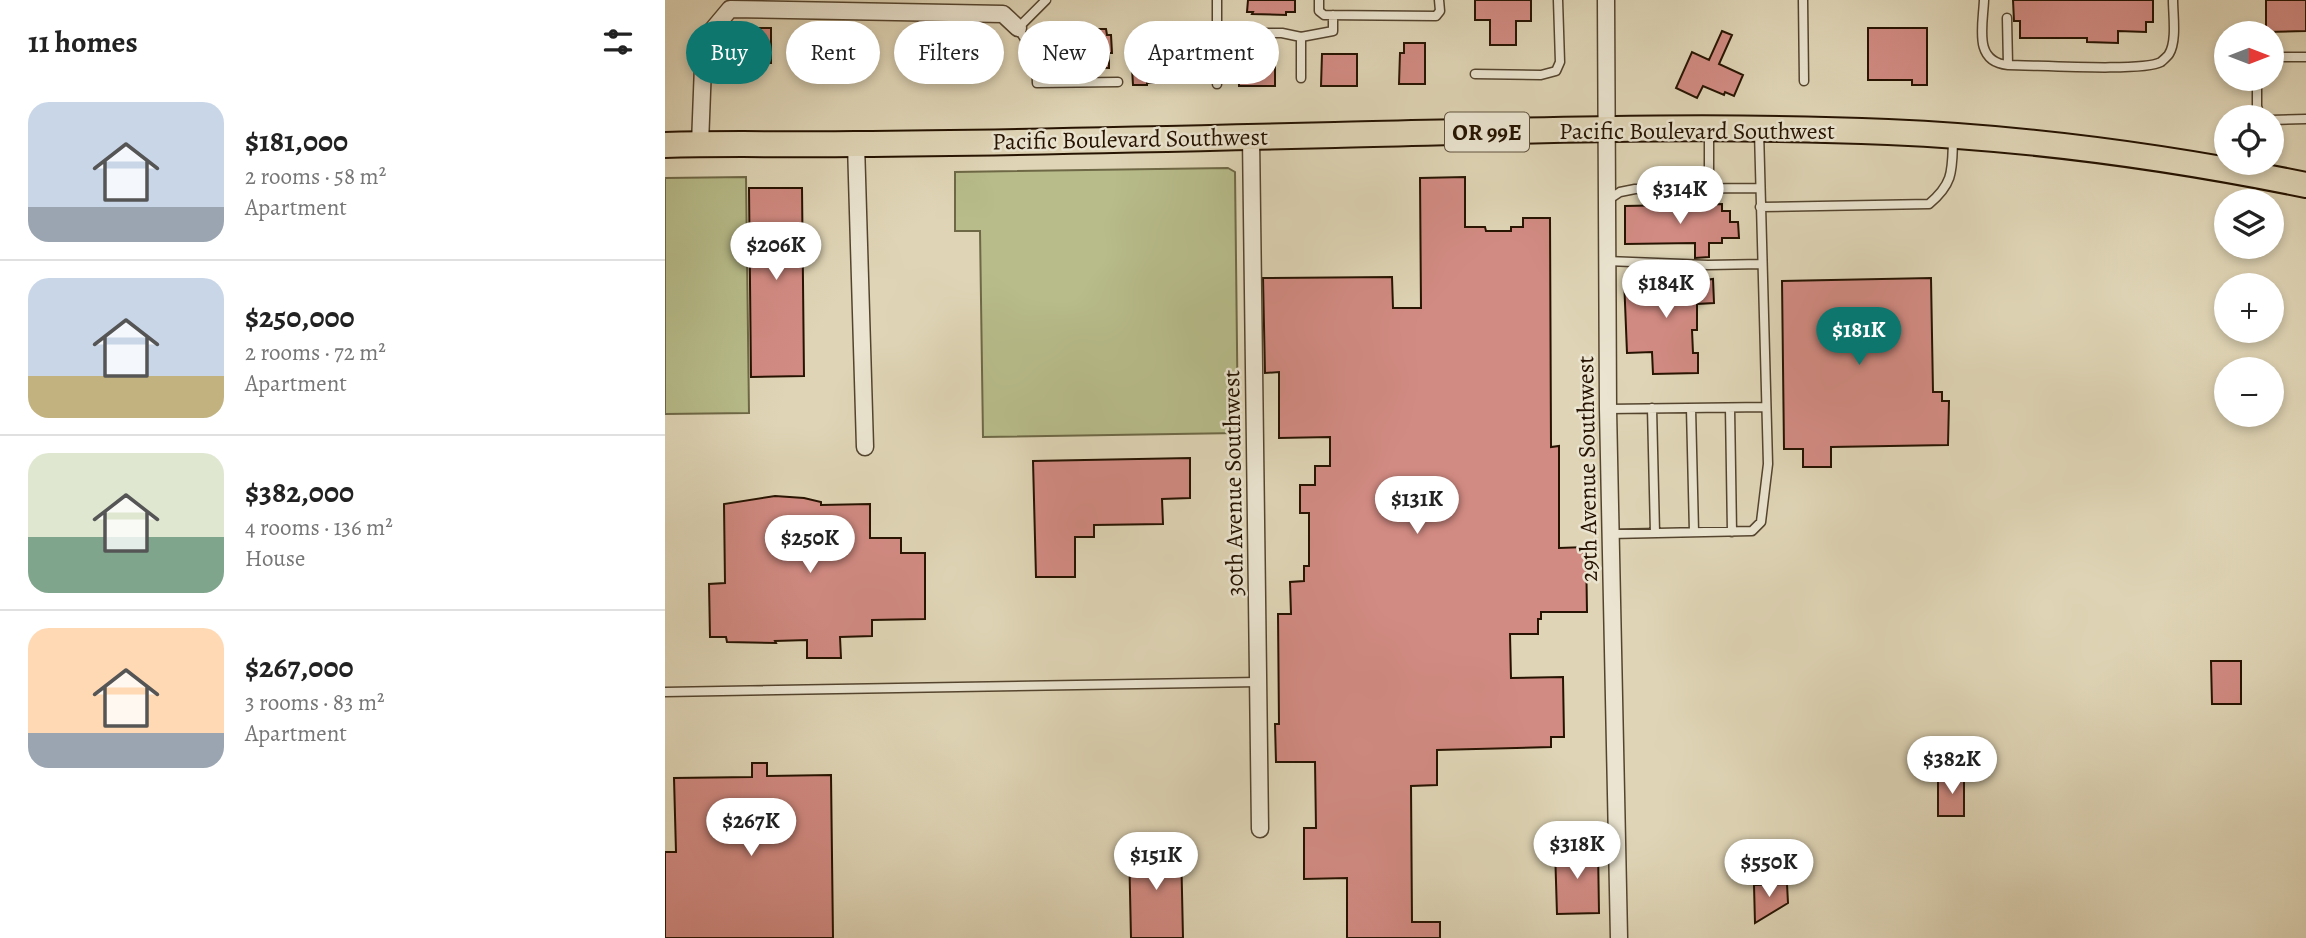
<!DOCTYPE html>
<html lang="en">
<head>
<meta charset="utf-8">
<style>
	body { margin:0; font-family:Alegreya,serif; background:#f2f2f2; color:#222; height:100vh; display:flex; flex-direction:column; font-size:26px; white-space:nowrap }
	* { box-sizing:border-box; margin:0 }
	p { font-size:23px; color:#767676 }
	.icon { flex:none; width:38px; height:38px; fill:none; stroke:currentColor; stroke-width:2; stroke-linecap:round; stroke-linejoin:round }
	.map { position:relative; flex:1; overflow:hidden }
	.drawer { display:flex; flex-direction:column; background:#fff; width:665px }
	.drawer>* { flex:none }
	.banner { position:absolute; left:21px; top:21px; width:665px; height:63px; display:flex; gap:14px }
	.needle { width:46px; rotate:90deg }
	.buttons { position:absolute; left:1549px; top:21px; display:grid; gap:14px }
	.buttons a { display:grid; place-items:center; width:70px; height:70px; border-radius:50%; background:#fff; box-shadow:0 4px 10px #0003; font-size:35px }
	.price { position:absolute; translate:-50% -60px; padding:0 16px; border-radius:24px; background:#fff; color:#222; font-size:23px; line-height:46px; filter:drop-shadow(0 2px 4px #0008) }
	.price::after { content:''; position:absolute; left:50%; top:42px; width:21px; height:16px; margin-left:-10px; background:inherit; clip-path:polygon(0 0,100% 0,50% 100%) }
	.price.selected { background:#0f766e; color:#fff }
	ul { padding:0; list-style:none }
	li { display:flex; align-items:center; gap:21px; height:175px; padding:0 28px }
	li+li { border-top:2px solid #e0e0e0 }
	li span { display:grid; place-items:center; flex:none; width:196px; height:140px; border-radius:21px; color:#555 }
	li>.icon { margin-inline-start:auto }
	span .icon { width:84px; height:84px; fill:#fffc; stroke-width:1 }
	li b { font-size:30px }
	h2 { display:flex; justify-content:space-between; align-items:center; height:84px; padding:0 28px; font-size:30px }
	.chip { padding:0 24px; border-radius:32px; background:#fff; box-shadow:0 4px 10px #0003; font-size:24px; line-height:63px }
	.chip.selected { background:#0f766e; color:#fff }
	main { display:flex; flex:1; min-height:0 }
	.map>svg:first-child { display:block }
</style>
</head>
<body>
<main>
<section class="drawer">
<h2>11 homes<svg class="icon" aria-label="filters" viewBox="0 0 24 24"><path d="M4 7h16M4 17h16"/><circle cx="9" cy="7" r="2"/><circle cx="15" cy="17" r="2"/></svg></h2>
<ul>
<li><span style="background:linear-gradient(#c9d6e8 75%,#9aa5b1 0)"><svg class="icon" aria-label="home" viewBox="0 0 24 24"><path d="M3 11l9-7 9 7M6 9v11h12V9"/></svg></span><div><b>$181,000</b><p>2 rooms · 58 m²</p><p>Apartment</p></div></li>
<li><span style="background:linear-gradient(#c9d6e8 70%,#c2b280 0)"><svg class="icon" aria-label="home" viewBox="0 0 24 24"><path d="M3 11l9-7 9 7M6 9v11h12V9"/></svg></span><div><b>$250,000</b><p>2 rooms · 72 m²</p><p>Apartment</p></div></li>
<li><span style="background:linear-gradient(#dfe7d0 60%,#7fa58c 0)"><svg class="icon" aria-label="home" viewBox="0 0 24 24"><path d="M3 11l9-7 9 7M6 9v11h12V9"/></svg></span><div><b>$382,000</b><p>4 rooms · 136 m²</p><p>House</p></div></li>
<li><span style="background:linear-gradient(#ffd9b3 75%,#9aa5b1 0)"><svg class="icon" aria-label="home" viewBox="0 0 24 24"><path d="M3 11l9-7 9 7M6 9v11h12V9"/></svg></span><div><b>$267,000</b><p>3 rooms · 83 m²</p><p>Apartment</p></div></li>
</ul>
</section>
<div class="map">
<svg width="1641" height="938" viewBox="0 0 1641 938">
	<rect width="100%" height="100%" fill="#dfd5b6"/>
	<filter id="stains"><feTurbulence type="fractalNoise" baseFrequency=".00286" numOctaves="4"/><feColorMatrix values="0 0 0 0 .2 0 0 0 0 .09 0 0 0 0 .02 0 0 0 .5 -.17"/></filter>
	<radialGradient id="worn" r=".72"><stop offset=".6" stop-color="#630" stop-opacity="0"/><stop offset="1" stop-color="#630" stop-opacity=".3"/></radialGradient>
	<!-- park -->
	<path fill="#b7bc8a" stroke="#6e6846" stroke-width="2" d="M563,168l7,4 3,261 -255,4 -3,-206h-25v-59z
		M81,177l3,236 -84,1v-236z"/>
	<!-- building -->
	<path fill="#d28b83" stroke="#261301" stroke-width="2" d="M583,0h47v12h-9v3l-34,-1 1,-2h-6z
		M810,0h56v21h-15v24h-26v-25h-15z
		M1348,0h140v22h-7v10l-28,-1v12l-31,-1v-4h-67v-17h-6z
		M1601,0h40v31l-40,1z
		M501,25h26v26h2l-2,32h-45v2h-14l-2,-34h27v-17h8z
		M72,28h34v35h-34z
		M1203,28h59v57h-15v-5h-44z
		M387,29h54l1,6h4l1,18h-3v15l-57,-2v-7h-4l-1,-19h5z
		M1057,31l10,4 -13,29 24,11 -9,21 -9,-4 -1,3 -21,-9 -6,12 -21,-10 16,-36 17,8z
		M739,43h21v41h-26l1,-31h4z
		M574,54h36v32h-36z
		M657,54h35v32h-36z
		M800,177v50h20l1,4h25v-4h12v-9h27l1,229 8,-1v102l27,-1 1,65h-46v7h-3v15h-28l1,44 52,-1 1,60h-13v10l-114,3v35l-26,1 1,136h28v16h-93v-60l-43,1v-51h12l-1,-66h-39l-1,-38h4l-1,-110h13l-1,-32 14,-1v-15h5v-53h-9v-28h15v-19h15v-29l-51,1v-66l-14,1 -2,-95 129,-1 1,31h28l-1,-130z
		M84,188h53l2,188 -53,1z
		M1057,204v7h8v11h8l1,16h-17v5h-13v14l-14,1v-15l-70,1v-38z
		M1040,276v4l8,-1 1,24 -17,1v26h-5l1,23h5v20l-45,1 -1,-22 -25,1 -3,-75z
		M1266,278l2,114h9v9h7l-1,44 -117,2v20h-28v-18h-19l-2,-168z
		M525,458v40l-28,1 1,25 -69,1v12h-19v40h-39l-3,-116z
		M110,496l29,2 17,4v3l49,-1v34h31v15h24v66l-53,1v16l-32,1 1,21h-34v-18l-32,1 1,2 -49,-1 -1,-5h-16l-1,-53 16,-1 -1,-79z
		M1546,661h30v43h-29z
		M87,763h15v13l64,-1 2,163h-168v-86h11l-2,-74 78,-1z
		M1287,772h12v44h-26v-35h14z
		M516,846l2,92h-52l-2,-91z
		M933,848l1,65 -42,1 -2,-65z
		M1122,884l1,19 -33,20 -1,-38z"/>
	<g fill="none" stroke-linecap="round" stroke-linejoin="round">
		<!-- service casing -->
		<g stroke="#54442e" stroke-width="11">
			<path id="service" d="M381,0l-28,28c13,20 19,30 19,55l81,-1
				M552,0v84
				M654,0v11l5,4 112,1 4,-5 -1,-11
				M1138,0l1,81
				M1319,0c-1,26 -11,62 24,65 27,0 135,7 153,-3 1,-1 7,-6 8,-8 8,-13 4,-39 4,-54
				M1342,18l1,47
				M585,33h32l19,4 32,-6v-16
				M636,37v41
				M1606,57h35
				M810,74l66,1 15,-4 4,-9 -2,-62
				M1592,79v27l3,11
				M1606,120l35,-1
				M1044,131v57
				M943,200l12,-8 15,-3 125,-1
				M1095,207l169,-3c25,-21 23,-34 24,-64
				M942,261l101,4 54,-1
				M987,408l3,125
				M1026,408l3,124
				M1065,408l2,124
				M943,409l158,-2
				M945,534l142,-3 9,-9 7,-58 -9,-333
				M0,692l593,-10"/>
		</g>
		<!-- minor casing -->
		<g stroke="#54442e" stroke-width="19">
			<path id="minor" d="M941,0l2,409 11,529
				M586,137l9,692
				M35,144l4,-104 26,-31 273,5 15,14
				M191,144l9,303"/>
		</g>
		<!-- primary casing -->
		<g stroke="#261301" stroke-width="28">
			<path id="primary" d="M0,145c63,-2 127,0 190,-1 160,-1 320,-5 480,-9 184,-4 369,-11 553,-3 140,6 281,25 418,53"/>
		</g>
		<!-- service -->
		<use href="#service" stroke="#eae4d0" stroke-width="8"/>
		<!-- minor -->
		<use href="#minor" stroke="#eae4d0" stroke-width="16"/>
		<!-- primary -->
		<use href="#primary" stroke="#dfd5b6" stroke-width="24"/>
	</g>
	<g text-anchor="middle" stroke-width="5" stroke-linejoin="round" paint-order="stroke">
		<!-- shield labels -->
		<rect fill="#eae4d0" stroke="#61523f" stroke-width="2" x="780" y="112.5" width="84" height="39" rx="5"/>
		<g font-size="23" font-weight="bold" fill="#261301">
			<text x="822" y="140">OR 99E</text>
		</g>
		<!-- street labels -->
		<g font-size="24" fill="#261301" stroke="#eae4d0">
			<text x="1032" y="139">Pacific Boulevard Southwest</text>
			<text transform="translate(465 139) rotate(-1)" y="8">Pacific Boulevard Southwest</text>
			<text transform="translate(922 469) rotate(-91)" y="8">29th Avenue Southwest</text>
			<text transform="translate(568 483) rotate(-91)" y="8">30th Avenue Southwest</text>
		</g>
	</g>
	<rect width="100%" height="100%" filter="url(#stains)"/>
	<rect width="100%" height="100%" fill="url(#worn)"/>
</svg>
<div class="buttons">
<a><svg class="needle" viewBox="-14 -14 28 28"><path d="M0-13l5 13h-10z" fill="#e53935"/><path d="M0 13l5-13h-10z" fill="#767676"/></svg></a>
<a><svg class="icon" aria-label="locate" viewBox="0 0 24 24"><circle cx="12" cy="12" r="6"/><path d="M12 2v4M12 18v4M2 12h4M18 12h4"/></svg></a>
<a><svg class="icon" aria-label="layers" viewBox="0 0 24 24"><path d="M12 4l9 5-9 5-9-5zM3 14l9 5 9-5"/></svg></a>
<a>+</a>
<a>−</a>
</div>
<b class="price" style="left:1015px;top:226px">$314K</b>
<b class="price" style="left:111px;top:282px">$206K</b>
<b class="price" style="left:1001px;top:320px">$184K</b>
<b class="price selected" style="left:1194px;top:367px">$181K</b>
<b class="price" style="left:752px;top:536px">$131K</b>
<b class="price" style="left:145px;top:575px">$250K</b>
<b class="price" style="left:1287px;top:796px">$382K</b>
<b class="price" style="left:86px;top:858px">$267K</b>
<b class="price" style="left:912px;top:881px">$318K</b>
<b class="price" style="left:491px;top:892px">$151K</b>
<b class="price" style="left:1104px;top:899px">$550K</b>
<div class="banner">
<a class="chip selected">Buy</a>
<a class="chip">Rent</a>
<a class="chip">Filters</a>
<a class="chip">New</a>
<a class="chip">Apartment</a>
</div>
</div>
</main>
</body>
</html>
